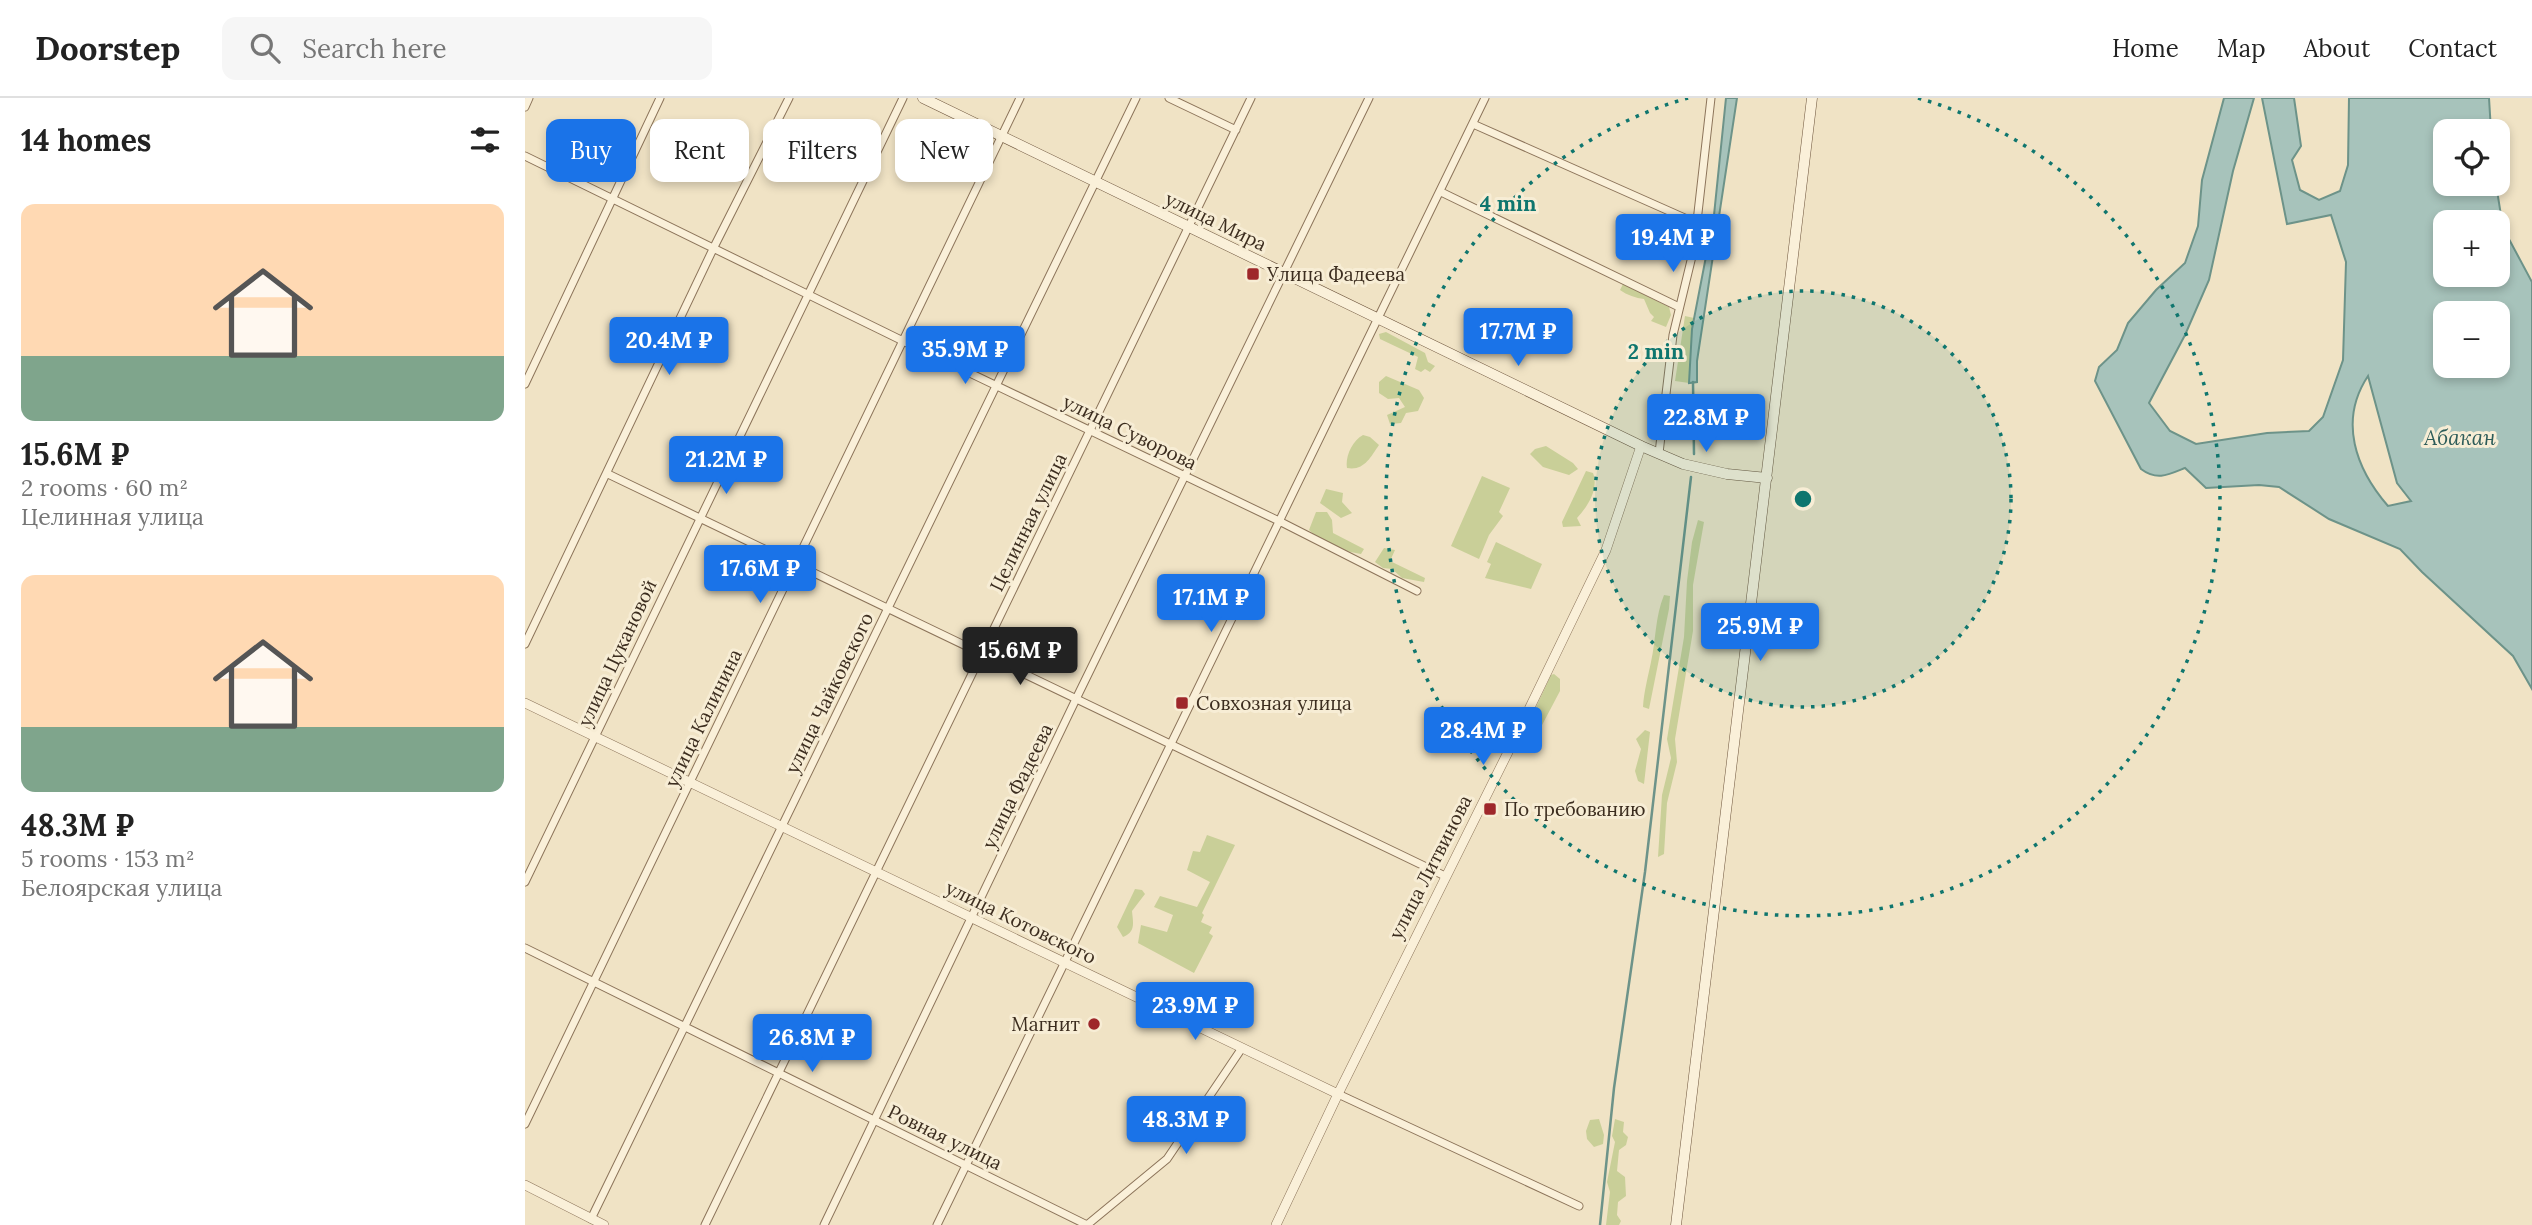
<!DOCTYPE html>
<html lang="en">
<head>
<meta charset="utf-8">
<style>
	body { margin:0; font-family:Lora,serif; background:#f6f6f6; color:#222; height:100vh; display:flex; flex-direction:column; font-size:26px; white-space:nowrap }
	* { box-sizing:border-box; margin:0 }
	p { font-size:23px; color:#767676 }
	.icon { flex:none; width:38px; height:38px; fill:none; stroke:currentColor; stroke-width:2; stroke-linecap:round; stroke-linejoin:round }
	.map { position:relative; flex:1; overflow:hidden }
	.drawer { display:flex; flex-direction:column; background:#fff; width:525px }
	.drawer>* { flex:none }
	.guide { position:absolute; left:21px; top:21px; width:665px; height:63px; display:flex; gap:14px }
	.buttons { position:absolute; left:1908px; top:21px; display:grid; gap:14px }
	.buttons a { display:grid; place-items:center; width:77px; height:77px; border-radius:14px; background:#fff; box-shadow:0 4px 10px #0003; font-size:35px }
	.price { position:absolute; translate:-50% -60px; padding:0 16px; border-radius:7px; background:#1a73e8; color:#fff; font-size:23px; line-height:46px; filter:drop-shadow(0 2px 4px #0008) }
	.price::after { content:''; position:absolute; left:50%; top:42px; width:21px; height:16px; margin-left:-10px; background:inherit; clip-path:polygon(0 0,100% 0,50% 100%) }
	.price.selected { background:#222; color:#fff }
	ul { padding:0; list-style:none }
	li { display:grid; align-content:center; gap:14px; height:371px; padding:0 21px }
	li span { display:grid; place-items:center; height:217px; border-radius:14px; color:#555 }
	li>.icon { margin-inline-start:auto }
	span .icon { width:126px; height:126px; fill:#fffc; stroke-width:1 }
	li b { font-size:30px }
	h2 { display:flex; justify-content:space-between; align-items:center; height:84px; padding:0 21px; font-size:30px }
	.chip { padding:0 24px; border-radius:14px; background:#fff; box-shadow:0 4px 10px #0003; font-size:24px; line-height:63px }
	.chip.selected { background:#1a73e8; color:#fff }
	header { display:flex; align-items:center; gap:42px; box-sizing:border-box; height:98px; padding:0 35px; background:#fff; border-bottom:2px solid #e0e0e0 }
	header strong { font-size:33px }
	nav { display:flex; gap:38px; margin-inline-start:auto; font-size:24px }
	.search { width:490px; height:63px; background:#f6f6f6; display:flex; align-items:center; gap:18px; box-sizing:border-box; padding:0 24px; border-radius:14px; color:#767676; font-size:26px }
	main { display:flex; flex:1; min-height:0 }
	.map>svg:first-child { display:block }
</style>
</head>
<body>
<header>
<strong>Doorstep</strong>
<div class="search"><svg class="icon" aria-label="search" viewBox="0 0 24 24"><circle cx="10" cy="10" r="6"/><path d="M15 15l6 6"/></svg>Search here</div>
<nav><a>Home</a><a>Map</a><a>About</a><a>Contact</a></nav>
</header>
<main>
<section class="drawer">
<h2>14 homes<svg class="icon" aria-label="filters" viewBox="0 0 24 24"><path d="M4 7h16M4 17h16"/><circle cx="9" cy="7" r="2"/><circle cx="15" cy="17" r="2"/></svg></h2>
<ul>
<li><span style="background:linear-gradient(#ffd9b3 70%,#7fa58c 0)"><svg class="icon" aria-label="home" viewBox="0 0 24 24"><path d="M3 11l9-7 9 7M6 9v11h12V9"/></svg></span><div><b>15.6M ₽</b><p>2 rooms · 60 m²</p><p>Целинная улица</p></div></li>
<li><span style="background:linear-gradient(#ffd9b3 70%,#7fa58c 0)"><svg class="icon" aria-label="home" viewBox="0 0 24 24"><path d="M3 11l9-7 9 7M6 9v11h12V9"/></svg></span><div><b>48.3M ₽</b><p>5 rooms · 153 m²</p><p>Белоярская улица</p></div></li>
</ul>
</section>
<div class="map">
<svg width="2007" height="1127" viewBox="0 0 2007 1127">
	<rect width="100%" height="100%" fill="#f0e3c5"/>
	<!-- green -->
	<path fill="#c9cf98" d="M1098,186l46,23 2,8 -5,12 -15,-6 3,-4 -4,-4 -6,-14c-8,-1 -17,-4 -24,-9z
		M1160,218l9,2 -5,65 -14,-2z
		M861,234l39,21 3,9 7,4 -5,6 -5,-3 -4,3 -6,-3 3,-12 -38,-18 -1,-5z
		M861,278l33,14 5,8 -6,13 -12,2 -5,10 -11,1 -3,-9 18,-8 -6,-9 -11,1 -9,-6v-11z
		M838,337l7,2 9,8c-9,13 -15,26 -32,23 -2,-11 5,-27 16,-33z
		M1021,348l27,17 5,6 -9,6 -26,-8 -13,-13 5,-5z
		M1061,373l7,2c6,16 -5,33 -16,45l4,8 -18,1 -1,-5z
		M957,378l28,12 -11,24 4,4 -14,19 -10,24 -28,-13z
		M801,391l17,4 -1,9 10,11 -11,5 -21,-15z
		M791,414h11l5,8 1,13 31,16 -3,5c-21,-4 -37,-8 -52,-24z
		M1173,422l6,2 -11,63v46l-18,108 2,23 -10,41 -3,51 -6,3 4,-62 9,-37 -4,-19 17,-102 3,-56 5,-39z
		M971,444l46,22 -11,25 -46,-11 6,-14 -4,-2z
		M859,450l11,2 -5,11 35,17 -1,4 -22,-4 -10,-9 -9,-1 -8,-6z
		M1139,497l6,1 -1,13 -20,100 -6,-2c1,-16 5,-30 8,-45 5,-23 4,-45 13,-67z
		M1029,576l6,5v12l-19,36 -7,1 -5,-4 1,-4 21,-45z
		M1120,632l5,2 -6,52 -6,-3 -3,-10 6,-22 -5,-10z
		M682,737l28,10 -33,68 2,2 -3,7 11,5 -3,6 4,3 -19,37 -56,-30 3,-18 26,7 6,-17 -19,-8 6,-11 37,11 13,-25 -23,-12 6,-19 7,1z
		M610,791l7,1 3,4 -13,17c1,12 4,21 -9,26l-6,-10z
		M1074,1021l5,16 -1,9 -9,3 -7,-8 -1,-8 4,-11z
		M1090,1021l9,3 -1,10 5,5 -2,8 -7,5 -2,21 8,6 1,19 -8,6 -1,13 4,6 -2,4h-13l4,-33 -3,-10 8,-40 -3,-6z"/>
	<!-- water -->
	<path fill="#a7c3bb" stroke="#6d9389" stroke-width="2" fill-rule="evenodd" d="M1201,0h11l-40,263v21l-8,1 3,-54 22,-114z
		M1699,0h30l-21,73 -24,109 -24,55 -36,68 21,28 26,13 71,-11 42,-2 14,-14 20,-57 3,-98 -15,-47 -44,9 -25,-126h32l7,48 -9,14 8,30 19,10 21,-9 8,-26 1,-67h140l2,33h-46v53h51l7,44 29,54v407l-19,-33 -91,-84 -22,-23 -71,-30 -50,-32 -20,-2 -53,3 -21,-20c-17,7 -28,13 -44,1l-46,-88 4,-14 18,-17 11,-27 28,-33 29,-27 13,-37 4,-46zM1920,124h52v53h-52zM1920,215h52v53h-52zM1843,278l29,107 14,18 -23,5c-32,-37 -50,-85 -20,-130z"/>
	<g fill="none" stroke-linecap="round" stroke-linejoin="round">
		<!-- stream -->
		<path stroke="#6d9389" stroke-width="2.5" d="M1168,284l1,72
			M1075,1127l14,-137 31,-216 46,-395"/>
		<!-- minor casing -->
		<g stroke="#8c745a" stroke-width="9">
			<path id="minor" d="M644,0l67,32
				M0,9l4,-9
				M948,26l223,99
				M0,58l378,185 378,181 136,69
				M916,94l238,115
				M0,286l135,-286
				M1134,355l14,-118 21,-87 17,-150
				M83,376l837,402
				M0,546l189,-397 75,-149
				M0,784l378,-784
				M0,850l562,277
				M813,996l241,112
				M0,1026l495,-1026
				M66,1121l545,-1121
				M180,1127l546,-1127
				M299,1127l252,-526 293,-601
				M412,1127l548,-1127
				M562,1127l80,-66 75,-111"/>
		</g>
		<!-- tertiary casing -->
		<g stroke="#8c745a" stroke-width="10">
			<path id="tertiary" d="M0,605l813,391
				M0,1087l79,40
				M751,1127l62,-131 180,-362 88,-182 35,-104"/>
		</g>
		<!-- secondary casing -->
		<g stroke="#6e553d" stroke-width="11">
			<path id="secondary" d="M398,0l718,348 42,18 44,10 40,4
				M1151,1127l136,-1127"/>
		</g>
		<!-- minor -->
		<use href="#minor" stroke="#faf0d9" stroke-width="7"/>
		<!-- tertiary -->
		<use href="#tertiary" stroke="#faf0d9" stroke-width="9"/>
		<!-- secondary -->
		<use href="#secondary" stroke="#faf0d9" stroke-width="10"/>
	</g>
	<!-- distance rings -->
	<circle cx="1278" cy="401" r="208" fill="#0f766e" fill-opacity=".12"/>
	<g fill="none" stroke="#0f766e" stroke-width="3.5" stroke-dasharray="3.5 7">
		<circle cx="1278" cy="401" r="208"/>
		<path d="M1393 0A417 417 0 1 1 1163 0"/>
	</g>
	<!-- markers -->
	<g fill="#9e272a" stroke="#f7edd5" stroke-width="2.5">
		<rect x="721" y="169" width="14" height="14" rx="3.5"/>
		<rect x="650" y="598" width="14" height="14" rx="3.5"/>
		<rect x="958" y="704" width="14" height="14" rx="3.5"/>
		<circle cx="569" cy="926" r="7"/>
	</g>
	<g text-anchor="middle" stroke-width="6" stroke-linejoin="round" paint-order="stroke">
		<!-- street labels -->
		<g font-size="19" fill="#3c2d1f" stroke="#f7edd5">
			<text transform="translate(691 123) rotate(26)" y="7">улица Мира</text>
			<text transform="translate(605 334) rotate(26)" y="7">улица Суворова</text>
			<text transform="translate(503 424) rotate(-64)" y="7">Целинная улица</text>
			<text transform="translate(92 555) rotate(-65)" y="7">улица Цукановой</text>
			<text transform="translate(304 595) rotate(-64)" y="7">улица Чайковского</text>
			<text transform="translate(178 620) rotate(-64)" y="7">улица Калинина</text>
			<text transform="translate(492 688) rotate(-64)" y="7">улица Фадеева</text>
			<text transform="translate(905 769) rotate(-63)" y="7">улица Литвинова</text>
			<text transform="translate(496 824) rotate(26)" y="7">улица Котовского</text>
			<text transform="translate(420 1039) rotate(26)" y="7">Ровная улица</text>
		</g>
		<!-- poi labels -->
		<g font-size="19" fill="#3c2d1f" stroke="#f7edd5" text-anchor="start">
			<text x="742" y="183">Улица Фадеева</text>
			<text x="671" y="612">Совхозная улица</text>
			<text x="979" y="718">По требованию</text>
			<text x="555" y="933" text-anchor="end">Магнит</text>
		</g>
		<!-- water labels -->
		<g font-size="21" font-style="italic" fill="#2d5c59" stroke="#f7edd5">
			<text x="1935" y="347">Абакан</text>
		</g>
	</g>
	<circle cx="1278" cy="401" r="10" fill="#0f766e" stroke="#f7edd5" stroke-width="3.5"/>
	<g font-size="21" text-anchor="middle" font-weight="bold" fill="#0f766e" stroke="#f7edd5" stroke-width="6" stroke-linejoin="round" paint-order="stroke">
		<text x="983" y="113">4 min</text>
		<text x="1131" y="261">2 min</text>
	</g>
</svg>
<div class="buttons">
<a><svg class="icon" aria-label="locate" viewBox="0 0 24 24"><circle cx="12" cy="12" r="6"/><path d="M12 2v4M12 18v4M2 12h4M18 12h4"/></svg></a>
<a>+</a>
<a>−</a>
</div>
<b class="price" style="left:1148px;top:176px">19.4M ₽</b>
<b class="price" style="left:993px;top:270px">17.7M ₽</b>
<b class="price" style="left:144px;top:279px">20.4M ₽</b>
<b class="price" style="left:440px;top:288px">35.9M ₽</b>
<b class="price" style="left:1181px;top:356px">22.8M ₽</b>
<b class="price" style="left:201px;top:398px">21.2M ₽</b>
<b class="price" style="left:235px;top:507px">17.6M ₽</b>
<b class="price" style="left:686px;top:536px">17.1M ₽</b>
<b class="price" style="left:1235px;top:565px">25.9M ₽</b>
<b class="price selected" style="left:495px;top:589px">15.6M ₽</b>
<b class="price" style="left:958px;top:669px">28.4M ₽</b>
<b class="price" style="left:670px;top:944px">23.9M ₽</b>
<b class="price" style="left:287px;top:976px">26.8M ₽</b>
<b class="price" style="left:661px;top:1058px">48.3M ₽</b>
<div class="guide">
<a class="chip selected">Buy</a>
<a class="chip">Rent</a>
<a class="chip">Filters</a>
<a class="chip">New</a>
</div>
</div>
</main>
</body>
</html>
